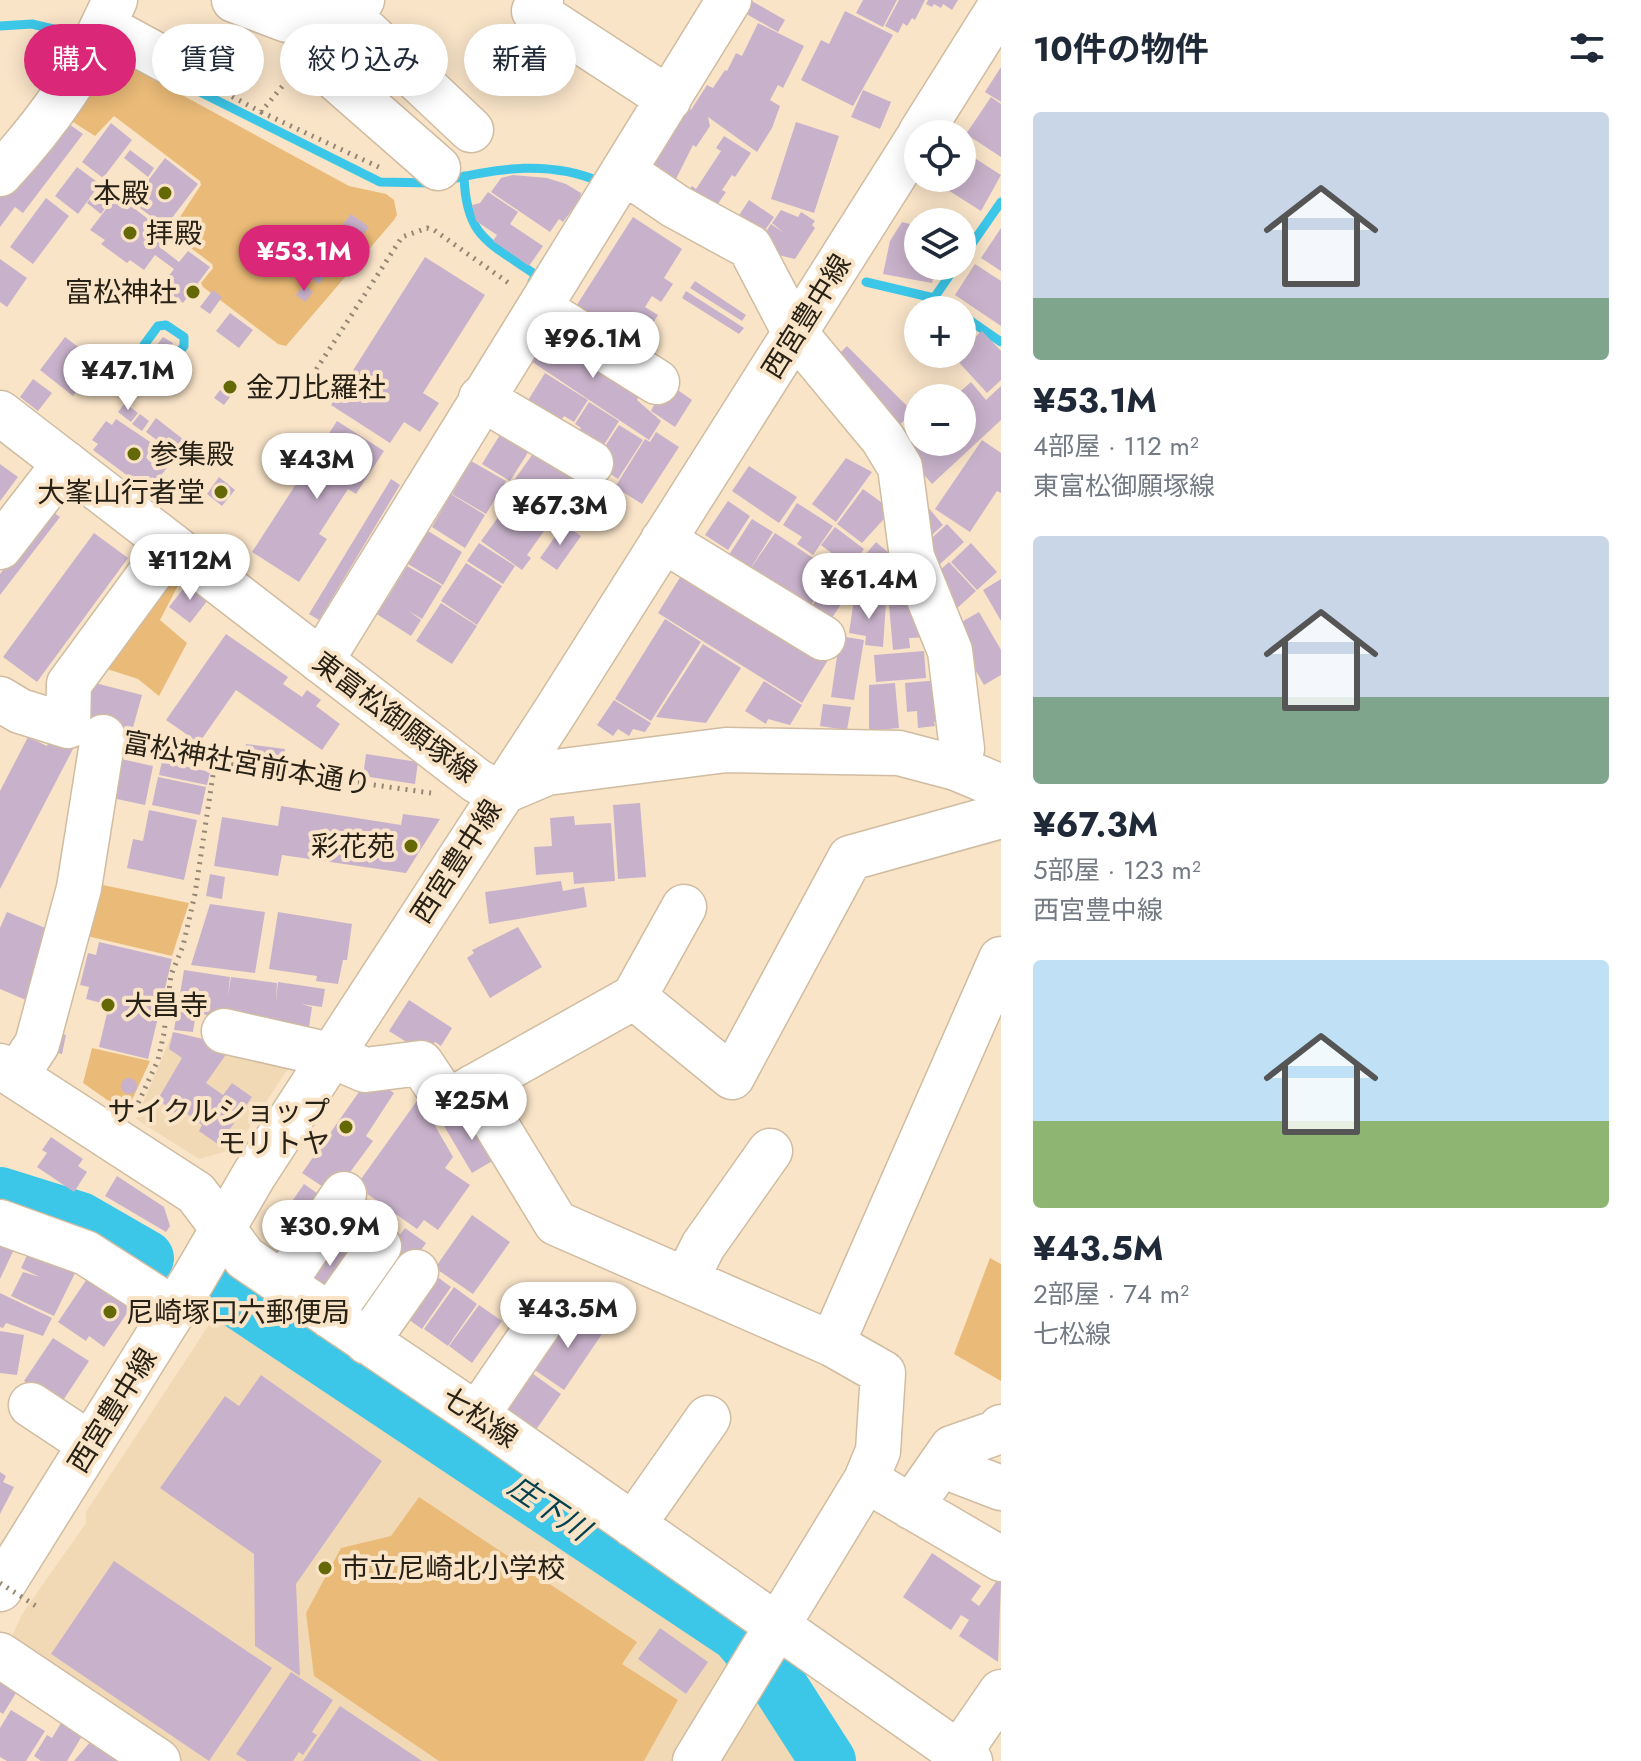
<!DOCTYPE html>
<html lang="ja">
<head>
<meta charset="utf-8">
<style>
	body { margin:0; font-family:Jost,"Noto Sans JP",sans-serif; background:#f6f6f7; color:#1f2937; height:100vh; display:flex; flex-direction:column; font-size:30px; white-space:nowrap }
	* { box-sizing:border-box; margin:0 }
	p { font-size:26px; color:#747a83 }
	.icon { flex:none; width:44px; height:44px; fill:none; stroke:currentColor; stroke-width:2; stroke-linecap:round; stroke-linejoin:round }
	.map { position:relative; flex:1; overflow:hidden }
	.drawer { display:flex; flex-direction:column; background:#fff; width:640px }
	.drawer>* { flex:none }
	.banner { position:absolute; left:24px; top:24px; width:760px; height:72px; display:flex; gap:16px }
	.tools { position:absolute; left:904px; top:120px; display:grid; gap:16px }
	.tools a { display:grid; place-items:center; width:72px; height:72px; border-radius:50%; background:#fff; box-shadow:0 4px 20px #0003; font-size:40px }
	.price { position:absolute; translate:-50% -68px; padding:0 18px; border-radius:28px; background:#fff; color:#222; font-size:26px; line-height:52px; filter:drop-shadow(0 2px 4px #0008) }
	.price::after { content:''; position:absolute; left:50%; top:48px; width:24px; height:18px; margin-left:-12px; background:inherit; clip-path:polygon(0 0,100% 0,50% 100%) }
	.price.active { background:#db2777; color:#fff }
	ul { padding:0; list-style:none }
	li { display:grid; align-content:center; gap:16px; height:424px; padding:0 32px }
	li span { display:grid; place-items:center; height:248px; border-radius:8px; color:#555 }
	li>.icon { margin-inline-start:auto }
	span .icon { width:144px; height:144px; fill:#fffc; stroke-width:1 }
	li b { font-size:34px }
	h2 { display:flex; justify-content:space-between; align-items:center; height:96px; padding:0 32px; font-size:34px }
	.pill { padding:0 28px; border-radius:36px; background:#fff; box-shadow:0 4px 20px #0003; font-size:28px; line-height:72px }
	.pill.active { background:#db2777; color:#fff }
	main { display:flex; flex:1; min-height:0 }
	.map>svg:first-child { display:block }
</style>
</head>
<body>
<main>
<div class="map">
<svg width="1001" height="1761" viewBox="0 0 1001 1761">
	<rect width="100%" height="100%" fill="#f9e4c8"/>
	<!-- built -->
	<path fill="#f2d9b6" d="M173,1032l122,26 -60,91 -36,10 -63,-40z
		M220,1308l44,22 461,329 6,9 -53,93h-495l-168,-114 -2,-13 9,-20 64,-91v-11z
		M753,1695l53,66h-92z"/>
	<!-- green -->
	<path fill="#eabb78" d="M103,52l246,134 37,8 8,6 3,15 -3,5 -108,126 -8,-2 -75,-57 -2,-4 12,-15 -1,-4 -42,-32 31,-47 -1,-4 -86,-65 -19,20 -33,-21z
		M171,564l13,10 -24,46 27,23 -28,53 -21,-17 -40,-13z
		M98,884l91,19 -17,53 -85,-20z
		M92,1048l58,13 -24,52 -43,-30z
		M990,1258l11,6v117l-47,-27z
		M419,1497l218,145 -15,22 56,36 -34,61h-205l-125,-85 -8,-63 35,-65 50,-12z"/>
	<g fill="none" stroke-linecap="round" stroke-linejoin="round">
		<!-- stream -->
		<path stroke="#3cc6e7" stroke-width="9" d="M0,26l32,-2 51,12
			M186,85l194,97 52,1
			M464,176c2,62 25,66 72,99l-4,7
			M447,180c52,-12 103,-20 154,2
			M962,258l39,-56
			M866,282l68,16 22,-32
			M934,298l20,12
			M962,315l39,27
			M155,353l-11,-8 14,-19 8,-1 18,12v9l-14,18 -11,-8"/>
		<!-- river -->
		<path stroke="#3cc6e7" stroke-width="56" d="M0,1195l80,25 66,38
			M231,1296l507,338 34,40 56,87"/>
	</g>
	<!-- building -->
	<path fill="#c8b2cb" d="M750,0l35,20 -7,12 -35,-20z
		M863,0h34l-14,27 -27,-14z
		M899,0h26l-10,20 -3,-2 -5,8 -4,-3 -5,10 -13,-7z
		M928,0h30l-6,10 -9,-6 -2,4 -7,-4 -2,3 -6,-3z
		M845,11l48,24 -40,71 -52,-26 20,-40 8,4z
		M758,23l46,23 -21,42 -5,-3 -8,15 10,6 -8,22 -15,24 -49,-35 2,9 -14,21 -3,-2 -19,38 -30,-13 41,-64 6,4 16,-25 6,3 12,-18 2,1 9,-18 6,3z
		M1001,67v35l-16,-10z
		M863,90l28,12 -11,27 -29,-12z
		M991,97l10,7v53l-35,-23z
		M62,119l21,15 -60,79 -8,-6 -15,20v-37z
		M796,122l43,14 -25,77 -43,-14z
		M111,123l21,17 -29,38 -21,-16z
		M724,136l27,17 -16,24 -3,-2 -10,15 4,2 -17,25 -27,-17 10,-14 4,3 25,-38 -5,-3z
		M130,150l24,18 -6,9 -24,-19z
		M962,150l39,25 -20,36 -52,-33h33z
		M165,158l33,26 -33,43 -33,-25z
		M77,167l23,17 -22,30 -23,-18z
		M513,175l34,3 19,6 15,9 -1,6 -17,23 -4,-3 -9,13 -59,-40 10,-14z
		M488,192l30,20 -8,12 33,22 -14,20 -36,-25 4,-6 -21,-14 -4,-16 8,-2z
		M117,195l53,41 -9,12 18,14 9,-11 22,16 -27,36 -22,-17 13,-17 -19,-14 -11,15 -14,-10 -3,3 -26,-19 4,-4 -15,-10z
		M92,196l14,11 -5,7 -14,-11z
		M46,198l23,18 -36,48 -23,-17z
		M749,200l25,17 -17,25 -25,-16z
		M781,210l17,7 3,-5 14,9 -3,4 3,3 -20,31 -21,-5 -16,-10 13,-20 13,9 -12,-10z
		M351,214l18,13 -14,19 -18,-14z
		M926,214l32,7v1h-34z
		M633,217l49,32 -18,29 9,6 -12,18 -9,-6 -7,11 13,8 -8,13 -13,-9 -15,24 -49,-32z
		M962,221l7,2 -3,13 -4,-1z
		M902,222l16,4v40h18l-4,17 -49,-9 7,-33z
		M1001,228v43l-20,-13z
		M336,240l10,7 -9,12 -10,-8z
		M425,257l60,38 -62,98 16,10 -19,29 -16,-10 -14,21 -59,-38z
		M0,259l27,19 -20,29 -7,-5z
		M975,264l26,17v45l-46,-31z
		M317,266l10,8 -8,10 -10,-7z
		M695,281l51,34 -4,6 -52,-33z
		M304,284l9,8 -8,10 -9,-7z
		M213,290l9,7 -12,17 -10,-7z
		M686,291l58,37 -5,6 -57,-36z
		M230,313l23,17 -14,18 -23,-17z
		M545,325l99,63 -7,12 24,21 -12,19 -124,-83z
		M982,331l19,20v29l-14,13 -33,-36 8,-3v-5z
		M65,337l33,25 -25,34 -33,-26z
		M163,337l10,6 -6,9 -10,-7z
		M847,346l66,66 -21,20 -62,-69z
		M545,373l43,27 -14,22 -10,-6 -9,14 -33,-20z
		M33,379l19,14 -14,18 -18,-14z
		M228,380l10,7 -6,8 -10,-8z
		M666,382l26,18 -17,27 -24,-16z
		M971,382l15,18 15,-14v34l-69,64 -27,-31 12,-11 -9,-10 10,-8v18h44v-44h-9z
		M220,390l10,7 -6,8 -10,-7z
		M589,402l30,19 -22,35 -24,-15 8,-13 -6,-4z
		M125,403l13,10 -7,9 -13,-10z
		M140,414l9,7 -7,10 -10,-7z
		M156,418l28,22 -10,13 -28,-21z
		M116,419l58,39 -17,23 -5,-4 -8,11 -51,-38 5,-6 -6,-4 14,-19 6,4z
		M337,421l47,30 -28,43 -8,-5 -29,45 8,5 -28,43 -47,-30z
		M506,425l28,18 -24,38 -28,-17z
		M619,425l24,15 -25,39 -24,-16z
		M656,432l23,15 -37,57 -27,-17 30,-48 5,3z
		M982,440l19,13v40l-4,-2 -27,41 -35,-23z
		M535,451l74,45 -23,33 -11,-7 -3,4 -60,-43z
		M846,458l26,14 -36,50 -24,-18z
		M471,461l35,20 -20,33 -34,-20z
		M0,464l18,13 -18,24z
		M749,466l48,31 -18,26 -47,-32z
		M219,477l16,13 -13,16 -15,-12z
		M391,479l9,6 -81,135 -10,-6z
		M863,489l29,21 -30,33 -25,-19z
		M517,491l37,26 -27,38 4,3 -9,12 -41,-29z
		M451,494l34,21 -20,33 -33,-21z
		M728,501l22,15 -22,34 -23,-15z
		M797,503l36,23 -20,29 -16,-11 5,-7 -19,-12z
		M927,506l16,19 -20,18z
		M50,510l10,7 -60,78v-21z
		M752,519l21,13 -24,39 26,-38 58,38 -28,43 -80,-53z
		M564,524l17,12 -24,34 -17,-12z
		M947,524l17,18 -25,23 -16,-19z
		M835,527l29,22 -14,18 -29,-22z
		M428,531l34,21 -19,33 -35,-21z
		M94,533l34,25 -91,124 -34,-25z
		M876,542l36,31 1,14 -12,14 -7,-6 -6,8 -38,-30z
		M479,543l36,23 -12,18 -36,-23z
		M971,543l26,29 -20,18 -26,-28z
		M949,562l27,29 -23,21 -24,-32z
		M466,563l36,23 -25,39 -36,-24z
		M407,566l35,20 -20,33 -13,-8 12,9 -10,16 -39,-25 9,-16 6,4z
		M684,571l144,89 -26,43 -144,-90z
		M835,571l19,13 -28,43 -19,-13z
		M1001,579v42l-18,-31z
		M190,580l21,16 -21,27 -21,-16z
		M854,599l32,4 -3,44 -18,-2 1,-9 -17,-3z
		M921,602l10,35 -22,1 1,10 -17,2 -4,-45z
		M441,603l36,23 -25,38 -36,-23z
		M979,612l22,38v25l-17,10 -33,-57z
		M665,619l36,23 -50,79 -36,-22z
		M226,634l62,43 -5,7 19,13 5,-7 14,10 -5,6 24,18 -18,26 -86,-60 -37,53 -33,-23z
		M840,636l24,4 -10,60 -23,-3z
		M703,644l38,24 -35,55 -50,-6z
		M924,651l2,27 -50,4 -2,-27z
		M940,680l3,41 -9,1 1,4 -17,2 -1,-17 -10,1 -2,-29z
		M764,681l38,24 -12,20 -22,-6 -2,5 -21,-13z
		M91,682l51,13 -10,36 -50,-13z
		M895,683l4,45 -30,3v-46z
		M614,700l37,23 -6,9 -12,-3 -4,7 -11,-7 -5,7 -16,-11z
		M823,704l28,3 -4,23 -27,-4z
		M28,737l19,9 4,-9 22,12 -73,140v-98z
		M246,744l39,5 -3,16 -38,-5z
		M366,754l52,8 -3,22 -52,-8z
		M112,757l41,9 -8,39 -42,-9z
		M162,761l48,11 -3,13 -48,-10z
		M158,777l48,10 -6,28 -48,-10z
		M640,803l6,74 -28,2 -5,-74z
		M281,806l120,19 2,-11 37,5 -34,54 -124,-18 -4,21 -64,-10 8,-49 56,9z
		M149,810l48,10 -13,60 -57,-12 6,-29 10,2z
		M574,816l1,9 36,-2 4,58 -41,3 -1,-12 -37,3 -2,-28 18,-1 -2,-28z
		M210,874l15,3 -3,22 -16,-3z
		M561,881l2,10 21,-4 3,20 -98,17 -4,-32z
		M210,904l55,8 -10,61 -64,-8z
		M7,912l48,20 -29,68 -26,-11v-61z
		M278,912l74,12 -5,36h-4l-5,24 -22,-3 1,-5 -48,-7z
		M518,927l24,40 -52,31 -23,-40 7,-5 -2,-3z
		M99,942l73,17 -24,100 -49,-12 10,-42 -23,-6 3,-12 -9,-2 8,-32 8,2z
		M184,970l46,7 -2,19 3,-19 46,6 -1,18 2,-19 47,7 -3,18 -21,-3 11,3 -4,27 -112,-21 -3,19 -19,-2z
		M409,1000l43,28 -11,18 -6,-4 -11,11 -35,-22z
		M48,1031l18,4 -4,19 -18,-4z
		M173,1032l59,14 -26,37 17,12 9,-12 20,14 -33,48 -20,-14 3,-6 -16,-12 -4,6 -24,-20 24,-41 -13,-9z
		M121 1086a8 8 0 1 1 16 0a8 8 0 1 1-16 0Z
		M375,1080l19,13 -28,43 7,5 -39,53 -32,-21 64,-91z
		M419,1098l34,59 -8,11 25,17 -32,45 -14,-10 -7,9 -61,-43z
		M471,1110l28,47 -27,16 -28,-47z
		M51,1137l32,22 -5,7 9,6 -13,20 -37,-25 10,-14 -5,-3z
		M117,1176l47,31 6,19 -4,6 -61,-36z
		M304,1184l26,18 -20,28 -26,-17z
		M353,1194l40,26 -13,19h-6l-36,-23z
		M472,1215l38,27 -37,52 -38,-26z
		M338,1218l34,23 -13,19 -34,-22z
		M405,1228l21,15 -55,78 -23,-16z
		M325,1239l34,23 -13,19 -15,-9 14,10 -9,15 -34,-23z
		M0,1240l18,1 -18,38z
		M32,1245l45,24 -23,47 -43,-20 12,-24 17,5 -19,-9z
		M428,1270l23,17 -29,42 -24,-17z
		M91,1273l43,30 -30,44 -15,-11 -3,5 -28,-19z
		M454,1287l23,17 -29,42 -24,-17z
		M0,1293l52,25 -9,18 -37,-13 -3,5 -3,-1z
		M479,1305l23,16 -30,42 -23,-17z
		M573,1309l31,22 -40,59 -32,-22z
		M0,1331l24,4 -7,40 -17,-2z
		M53,1338l36,23 -29,44 -36,-24z
		M529,1371l32,23 -28,40 -32,-22z
		M261,1375l121,86 -86,123 4,92 -45,-30 -1,-92 -94,-66 65,-92 14,10z
		M0,1472l6,4 -3,6 11,5 -14,27z
		M932,1553l49,33 -10,14 8,6 19,-27 3,3 -3,80 -39,-26 10,-16 -8,-5 -10,15 -48,-33z
		M114,1561l158,107 -63,93 -158,-107z
		M660,1628l48,34 -22,32 -48,-35z
		M0,1672l21,13 -18,29 -3,-2z
		M291,1672l42,28 -21,32 5,3 -14,20 -4,-3 -6,9h-46l-11,-7z
		M340,1706l82,55h-119z
		M11,1710l34,21 -19,30h-19l-7,-4v-29z
		M61,1723l21,13 -15,25h-26l-7,-5 13,-21 5,3z
		M91,1741l28,17 -2,3h-43z"/>
	<g fill="none" stroke-linecap="round" stroke-linejoin="round">
		<!-- minor casing -->
		<g stroke="#d0bca1" stroke-width="47">
			<path id="minor" d="M234,0l53,20 17,-20
				M333,0l138,130
				M362,0l-27,19 -26,36 129,113
				M541,0l-7,11 135,88
				M103,26l83,45
				M625,172l50,34 75,41 45,86 88,106 17,28 12,90 38,94 12,98 -6,19
				M0,174c53,-57 83,-103 115,-174
				M539,308l118,74
				M481,398l110,65
				M663,540l160,98
				M0,547l65,-84
				M321,661l408,-661
				M0,699l20,12 48,15 1,-42 102,-139
				M634,997l98,80 118,-219 151,-42
				M224,1031l106,24 35,15 56,-7 26,39 187,-105 50,-90
				M0,1066l196,127 49,65 232,157 493,346
				M16,1076l21,-32 42,-156 24,-151
				M473,1087l83,136 276,121 51,29 -5,78 -12,29 -171,281
				M0,1222l86,31 89,57
				M686,1280l17,-34 67,-95
				M283,1284l61,-90
				M330,1316l49,-70
				M367,1342l49,-70
				M832,1344l169,-385
				M31,1405l59,39
				M477,1415l71,-104
				M941,1465l60,23
				M866,1480l135,79
				M911,1507l41,-59 46,-16 3,-5
				M633,1525l75,-107
				M0,1655l158,106
				M959,1753l42,-61"/>
		</g>
		<!-- major casing -->
		<g stroke="#d0bca1" stroke-width="47">
			<path id="major" d="M920,134l81,-129
				M0,413l477,368 23,12 47,-20 179,-23 173,3 57,15 45,19
				M0,1589l194,-311 60,-103 301,-463 363,-574"/>
		</g>
		<!-- path -->
		<path stroke="#958773" stroke-width="5" stroke-dasharray="2 6" stroke-linecap="butt" d="M218,89l43,23 24,-29
			M261,112l122,57
			M153,360l8,-10
			M312,376l90,-139 25,-9 7,2 76,54
			M137,747l33,9 261,37
			M135,1110l23,-50 6,-27 7,-58 12,-29 12,-52 20,-132"/>
		<!-- minor -->
		<use href="#minor" stroke="#fff" stroke-width="44"/>
		<!-- major -->
		<use href="#major" stroke="#fff" stroke-width="44"/>
		<!-- path-bridge -->
		<path stroke="#958773" stroke-width="5" stroke-dasharray="2 6" stroke-linecap="butt" d="M0,1583l36,23"/>
	</g>
	<!-- markers -->
	<g fill="#646806" stroke="#f9e4c8" stroke-width="3">
		<circle cx="165" cy="193" r="8"/>
		<circle cx="130" cy="233" r="8"/>
		<circle cx="193" cy="292" r="8"/>
		<circle cx="230" cy="387" r="8"/>
		<circle cx="134" cy="454" r="8"/>
		<circle cx="221" cy="492" r="8"/>
		<circle cx="411" cy="846" r="8"/>
		<circle cx="108" cy="1005" r="8"/>
		<circle cx="346" cy="1127" r="8"/>
		<circle cx="110" cy="1312" r="8"/>
		<circle cx="325" cy="1568" r="8"/>
	</g>
	<g text-anchor="middle" stroke-width="8" stroke-linejoin="round" paint-order="stroke">
		<!-- poi labels -->
		<g font-size="28" fill="#282116" stroke="#f9e4c8" text-anchor="start">
			<text x="149" y="203" text-anchor="end">本殿</text>
			<text x="146" y="243">拝殿</text>
			<text x="177" y="302" text-anchor="end">富松神社</text>
			<text x="246" y="397">金刀比羅社</text>
			<text x="150" y="464">参集殿</text>
			<text x="205" y="502" text-anchor="end">大峯山行者堂</text>
			<text x="395" y="856" text-anchor="end">彩花苑</text>
			<text x="124" y="1015">大昌寺</text>
			<text x="330" y="1121" text-anchor="end">サイクルショップ<tspan x="330" dy="32">モリトヤ</tspan></text>
			<text x="126" y="1322">尼崎塚口六郵便局</text>
			<text x="341" y="1578">市立尼崎北小学校</text>
		</g>
		<!-- street labels -->
		<g font-size="28" fill="#282116" stroke="#f9e4c8">
			<text transform="translate(806 316) rotate(-58)" y="10">西宮豊中線</text>
			<text transform="translate(395 717) rotate(37)" y="10">東富松御願塚線</text>
			<text transform="translate(247 763) rotate(10)" y="10">富松神社宮前本通り</text>
			<text transform="translate(456 861) rotate(-57)" y="10">西宮豊中線</text>
			<text transform="translate(112 1410) rotate(-58)" y="10">西宮豊中線</text>
			<text transform="translate(480 1417) rotate(34)" y="10">七松線</text>
		</g>
		<!-- water labels -->
		<g font-size="30" font-style="italic" fill="#03414f" stroke="#f9e4c8">
			<text transform="translate(549 1508) rotate(34)" y="10">庄下川</text>
		</g>
	</g>
</svg>
<div class="tools">
<a><svg class="icon" aria-label="locate" viewBox="0 0 24 24"><circle cx="12" cy="12" r="6"/><path d="M12 2v4M12 18v4M2 12h4M18 12h4"/></svg></a>
<a><svg class="icon" aria-label="layers" viewBox="0 0 24 24"><path d="M12 4l9 5-9 5-9-5zM3 14l9 5 9-5"/></svg></a>
<a>+</a>
<a>−</a>
</div>
<b class="price active" style="left:304px;top:293px">¥53.1M</b>
<b class="price" style="left:593px;top:380px">¥96.1M</b>
<b class="price" style="left:128px;top:412px">¥47.1M</b>
<b class="price" style="left:317px;top:501px">¥43M</b>
<b class="price" style="left:560px;top:547px">¥67.3M</b>
<b class="price" style="left:190px;top:602px">¥112M</b>
<b class="price" style="left:869px;top:621px">¥61.4M</b>
<b class="price" style="left:472px;top:1142px">¥25M</b>
<b class="price" style="left:330px;top:1268px">¥30.9M</b>
<b class="price" style="left:568px;top:1350px">¥43.5M</b>
<div class="banner">
<a class="pill active">購入</a>
<a class="pill">賃貸</a>
<a class="pill">絞り込み</a>
<a class="pill">新着</a>
</div>
</div>
<section class="drawer">
<h2>10件の物件<svg class="icon" aria-label="filters" viewBox="0 0 24 24"><path d="M4 7h16M4 17h16"/><circle cx="9" cy="7" r="2"/><circle cx="15" cy="17" r="2"/></svg></h2>
<ul>
<li><span style="background:linear-gradient(#c9d6e8 75%,#7fa58c 0)"><svg class="icon" aria-label="home" viewBox="0 0 24 24"><path d="M3 11l9-7 9 7M6 9v11h12V9"/></svg></span><div><b>¥53.1M</b><p>4部屋 · 112 m²</p><p>東富松御願塚線</p></div></li>
<li><span style="background:linear-gradient(#c9d6e8 65%,#7fa58c 0)"><svg class="icon" aria-label="home" viewBox="0 0 24 24"><path d="M3 11l9-7 9 7M6 9v11h12V9"/></svg></span><div><b>¥67.3M</b><p>5部屋 · 123 m²</p><p>西宮豊中線</p></div></li>
<li><span style="background:linear-gradient(#bfe0f5 65%,#8fb573 0)"><svg class="icon" aria-label="home" viewBox="0 0 24 24"><path d="M3 11l9-7 9 7M6 9v11h12V9"/></svg></span><div><b>¥43.5M</b><p>2部屋 · 74 m²</p><p>七松線</p></div></li>
</ul>
</section>
</main>
</body>
</html>
